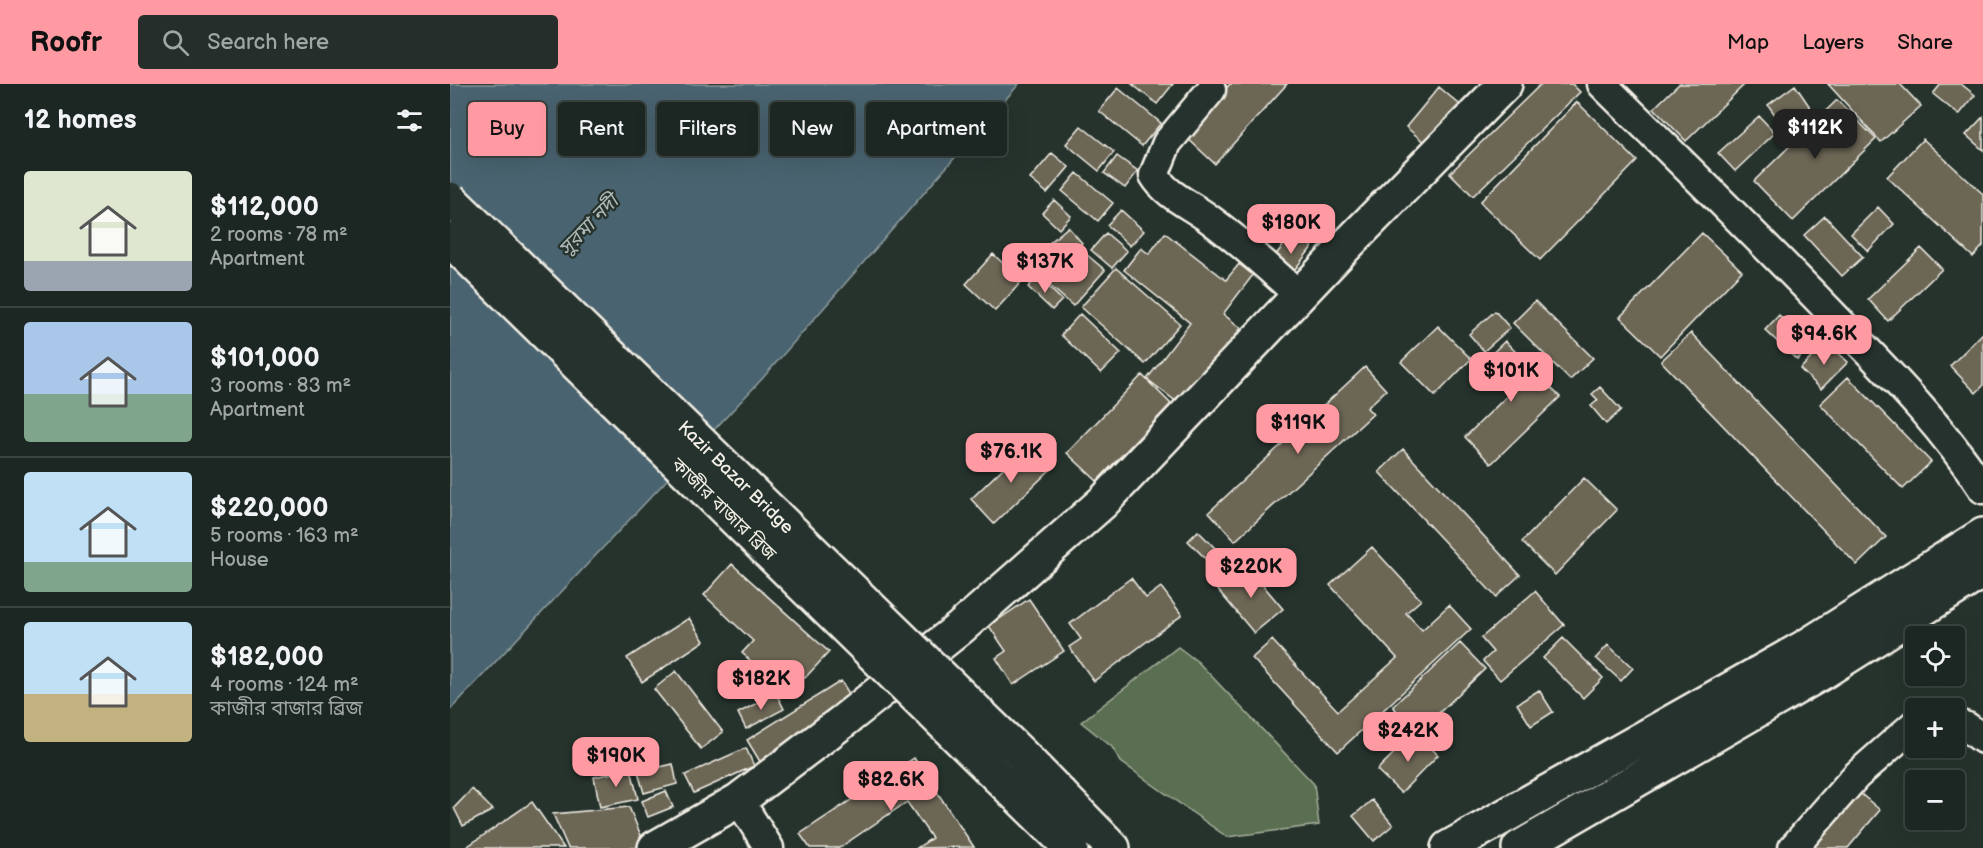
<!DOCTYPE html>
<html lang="en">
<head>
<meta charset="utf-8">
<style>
	body { margin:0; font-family:"Balsamiq Sans","Noto Sans Bengali",sans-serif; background:#252e2a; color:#f1f3f6; height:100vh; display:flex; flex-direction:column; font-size:22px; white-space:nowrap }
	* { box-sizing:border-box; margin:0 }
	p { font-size:20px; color:#a0a5a5 }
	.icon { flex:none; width:33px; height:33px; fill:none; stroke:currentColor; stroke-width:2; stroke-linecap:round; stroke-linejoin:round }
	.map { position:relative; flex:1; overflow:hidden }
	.drawer { display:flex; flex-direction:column; background:#1c2622; width:450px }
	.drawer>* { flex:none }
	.guide { position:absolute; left:18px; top:18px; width:570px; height:54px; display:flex; gap:12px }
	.controls { position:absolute; left:1455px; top:542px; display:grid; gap:12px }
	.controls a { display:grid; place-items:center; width:60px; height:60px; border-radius:6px; background:#1c2622; box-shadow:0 6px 24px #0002,0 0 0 2px #3a4340; font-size:30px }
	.price { position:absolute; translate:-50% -51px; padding:0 14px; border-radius:12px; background:#ff9aa2; color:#111; font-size:20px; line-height:39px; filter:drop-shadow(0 2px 3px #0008) }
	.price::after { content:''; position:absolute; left:50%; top:36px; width:18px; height:14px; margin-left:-9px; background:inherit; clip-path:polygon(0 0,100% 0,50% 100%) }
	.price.active { background:#222; color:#fff }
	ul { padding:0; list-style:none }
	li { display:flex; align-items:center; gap:18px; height:150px; padding:0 24px }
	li+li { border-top:2px solid #3a4340 }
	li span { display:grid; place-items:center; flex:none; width:168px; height:120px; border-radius:6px; color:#555 }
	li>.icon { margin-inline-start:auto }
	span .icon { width:72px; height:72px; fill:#fffc; stroke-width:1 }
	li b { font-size:26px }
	h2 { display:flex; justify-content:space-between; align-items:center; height:72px; padding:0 24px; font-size:26px }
	.pill { padding:0 21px; border-radius:6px; background:#1c2622; box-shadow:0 6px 24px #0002,0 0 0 2px #3a4340; font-size:21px; line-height:54px }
	.pill.active { background:#ff9aa2; color:#111 }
	header { display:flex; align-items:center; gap:36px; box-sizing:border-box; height:84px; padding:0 30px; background:#ff9aa2; color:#111 }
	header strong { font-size:28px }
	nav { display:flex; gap:33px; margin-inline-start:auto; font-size:21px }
	.search { width:420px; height:54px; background:#252e2a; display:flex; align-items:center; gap:15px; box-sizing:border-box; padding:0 21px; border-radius:6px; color:#a0a5a5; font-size:22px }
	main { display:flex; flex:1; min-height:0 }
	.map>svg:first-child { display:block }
</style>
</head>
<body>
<header>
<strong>Roofr</strong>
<div class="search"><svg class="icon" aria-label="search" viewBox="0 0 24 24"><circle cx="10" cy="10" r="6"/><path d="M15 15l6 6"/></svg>Search here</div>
<nav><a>Map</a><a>Layers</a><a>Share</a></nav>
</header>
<main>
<section class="drawer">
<h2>12 homes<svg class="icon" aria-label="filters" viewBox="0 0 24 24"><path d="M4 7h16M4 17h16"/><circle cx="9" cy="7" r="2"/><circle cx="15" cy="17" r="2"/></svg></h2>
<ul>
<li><span style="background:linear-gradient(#dfe7d0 75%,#9aa5b1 0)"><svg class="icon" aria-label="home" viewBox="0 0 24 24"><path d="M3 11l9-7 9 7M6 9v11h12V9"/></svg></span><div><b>$112,000</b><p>2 rooms · 78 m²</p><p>Apartment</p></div></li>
<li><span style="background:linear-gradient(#a9c7e8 60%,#7fa58c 0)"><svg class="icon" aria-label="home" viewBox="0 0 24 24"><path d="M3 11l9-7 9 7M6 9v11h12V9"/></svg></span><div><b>$101,000</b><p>3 rooms · 83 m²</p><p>Apartment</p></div></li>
<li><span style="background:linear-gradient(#bfe0f5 75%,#7fa58c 0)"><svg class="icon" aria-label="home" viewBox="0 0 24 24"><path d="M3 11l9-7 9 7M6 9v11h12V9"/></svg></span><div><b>$220,000</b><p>5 rooms · 163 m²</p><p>House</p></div></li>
<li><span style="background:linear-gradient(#bfe0f5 60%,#c2b280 0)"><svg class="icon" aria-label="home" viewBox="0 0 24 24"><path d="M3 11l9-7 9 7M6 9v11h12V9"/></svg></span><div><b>$182,000</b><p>4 rooms · 124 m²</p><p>কাজীর বাজার ব্রিজ</p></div></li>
</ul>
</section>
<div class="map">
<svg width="1533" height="764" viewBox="0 0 1533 764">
	<rect width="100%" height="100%" fill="#26332d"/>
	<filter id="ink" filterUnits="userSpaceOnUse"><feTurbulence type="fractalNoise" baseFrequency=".0167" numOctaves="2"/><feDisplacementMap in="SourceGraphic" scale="12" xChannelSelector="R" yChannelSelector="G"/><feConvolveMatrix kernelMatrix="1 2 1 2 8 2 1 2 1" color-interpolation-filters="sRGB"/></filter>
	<g filter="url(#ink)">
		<!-- green -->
		<path fill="#5a6e51" stroke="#a7b09c" stroke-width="1.5" d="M728,563l20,15 116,122 5,41 -92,12 -106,-75 -9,-15 -31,-25z"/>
		<!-- water -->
		<path fill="#4a646f" stroke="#8e9c9f" stroke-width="1.5" d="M0,0h569l-258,296 -311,330z"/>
		<!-- building -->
		<path fill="#6c6655" stroke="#f4f1e8" stroke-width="1.5" d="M682,0h41l-16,20z
			M780,0h57l-72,80 -31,-29z
			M1091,0h31l8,8 -107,104 -23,-23z
			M1229,0h66l-59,57 -32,-33z
			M1378,0h72l21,22 -40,36z
			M1491,0h20l14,11 -16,20 -26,-21z
			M1345,1l15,22 -27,19 -15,-21z
			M989,3l26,22 -33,40 -26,-22z
			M668,4l43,35 -19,23 -43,-35z
			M1387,16l39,39 -83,82 -39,-40z
			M1127,18l60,59 -97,99 -60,-58z
			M1309,32l16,17 -40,38 -17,-18z
			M1533,33v33l-17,-15z
			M631,42l33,26 -15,19 -33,-27z
			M1473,55l60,55v52l-10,11 -86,-80z
			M602,69l17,14 -22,26 -17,-14z
			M667,72l21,15 -13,17 -21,-15z
			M627,89l36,30 -15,18 -36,-30z
			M604,116l17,16 -12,13 -17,-16z
			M1428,123l16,17 -26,27 -17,-17z
			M671,126l23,21 -14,15 -23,-21z
			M1375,132l38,41 -21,19 -38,-41z
			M618,143l14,16 -28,23 -13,-16z
			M844,148l18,15 -23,30 -19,-15z
			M656,149l21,18 -15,17 -21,-18z
			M715,149l61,47 13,-16 14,11 -30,39 18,14 -59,78 -35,-27 43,-56 -66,-53 17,-22 8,6z
			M1252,149l40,38 -82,85 -40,-39z
			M1471,164l21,21 -54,52 -20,-22z
			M630,165l25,21 -32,36 -24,-21z
			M543,170l29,27 -27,30 -29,-27z
			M666,184l64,56 -35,40 -64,-57z
			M588,193l24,23 -10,10 -24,-23z
			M1085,217l58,57 -23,22 -57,-57z
			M1045,227l15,17 -26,23 -15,-17z
			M630,230l41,39 -20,20 -40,-38z
			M1329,231l32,31 -14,14 -32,-30z
			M988,242l33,33 -36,37 -34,-34z
			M1241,249l195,204 -29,28 -196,-204z
			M1533,249v53l-7,7 -26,-27z
			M1055,257l55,56 -69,67 -26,-27 43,-42 -29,-29z
			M1377,258l21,20 -27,27 -21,-20z
			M915,283l21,23 -19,18 6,6 -138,127 -26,-29z
			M692,291l29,29 -74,77 -30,-28z
			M1398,293l83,85 -28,27 -83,-85z
			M1150,303l21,23 -15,14 -15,-18 7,-6 -6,-6z
			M578,360l24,24 -58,56 -23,-25z
			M953,365l117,126 -24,22 -117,-125z
			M1134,394l33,32 -62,65 -33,-33z
			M748,447l19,19 -10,10 -19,-19z
			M922,463l49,53 -15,13 16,17 27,-25 22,24 -133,123 -86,-94 20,-18 66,71 59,-53 -67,-73z
			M282,480l97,88 -24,26 -8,-8 -16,19 -39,-36 11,-12 -49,-46z
			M797,482l36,43 -29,24 -36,-43z
			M681,494l15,20 15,-11 21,28 -88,66 -25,-34 12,-8 -11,-15z
			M1085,507l29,34 -64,55 -17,-19 10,-9 -12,-14z
			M579,515l35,52 -51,34 -17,-27 10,-7 -17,-25z
			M239,534l15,23 -62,41 -15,-24z
			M1113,554l40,40 -20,20 -40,-40z
			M1010,559l25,26 -67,64 -7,-7 -10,10 -15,-16 10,-10 -3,-4z
			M1158,561l25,23 -12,13 -25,-23z
			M226,587l47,61 -22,17 -47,-60z
			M391,597l16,25 -95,59 -15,-25z
			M1089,606l14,22 -22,14 -14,-22z
			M326,609l8,16 -38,20 -8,-16z
			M965,648l23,23 -37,38 -24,-23z
			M296,664l8,18 -60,27 -9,-18z
			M464,674l60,89 -57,1 15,-10 -25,-36 -68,46h-29l-10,-14z
			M223,680l4,20 -33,9 -6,-21z
			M181,685l7,30 -38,8 -6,-30z
			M1404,704l26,22 -32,38h-44z
			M22,705l21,21 -30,16 -9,-18z
			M216,707l7,16 -25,10 -6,-16z
			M922,716l21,25 -19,16 -21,-25z
			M82,718l32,46h-99z
			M179,723l16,38 -8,3h-69l-15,-34z"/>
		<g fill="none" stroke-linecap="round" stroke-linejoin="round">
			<!-- street casing -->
			<g stroke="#f4f1e8" stroke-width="33">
				<path id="street" d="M1152,0c79,78 159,156 236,236 52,54 104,106 145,169
					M761,6l-44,53 -13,32c12,20 35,29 54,43 32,23 62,51 91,77
					M1504,639l13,4 16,12
					M289,716l30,48
					M1343,764l63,-72 60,-53"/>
			</g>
			<!-- secondary casing -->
			<g stroke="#f4f1e8" stroke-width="38">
				<path id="secondary" d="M205,764l84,-48 103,-78 118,-94 143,-126 242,-255 160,-163"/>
			</g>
			<!-- primary casing -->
			<g stroke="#f4f1e8" stroke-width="38">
				<path id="primary" d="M572,671l91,93
					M548,693l73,71
					M998,764l357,-201 178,-112
					M1069,764l304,-176 160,-101"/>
			</g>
			<!-- street -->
			<use href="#street" stroke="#26332d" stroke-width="28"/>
			<!-- secondary -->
			<use href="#secondary" stroke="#26332d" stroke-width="33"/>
			<!-- primary -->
			<use href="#primary" stroke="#26332d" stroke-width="33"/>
			<!-- primary-bridge casing -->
			<g stroke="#f4f1e8" stroke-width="38" stroke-linecap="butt">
				<g id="primary-bridge">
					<path id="s1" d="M0,115l572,556"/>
					<path d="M0,156l548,537"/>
				</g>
			</g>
			<!-- primary-bridge -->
			<use href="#primary-bridge" stroke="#26332d" stroke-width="33"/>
		</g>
	</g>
	<g text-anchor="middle" stroke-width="4.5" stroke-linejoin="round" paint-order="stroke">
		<!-- street labels -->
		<g font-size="18" fill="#f4f1e8" stroke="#26332d">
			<text dy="6" stroke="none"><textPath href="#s1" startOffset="399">Kazir Bazar Bridge</textPath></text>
			<text transform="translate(274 425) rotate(44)" y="6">কাজীর বাজার ব্রিজ</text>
		</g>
		<!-- water labels -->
		<g font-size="20" font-style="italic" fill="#b0b9b8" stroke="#26332d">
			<text transform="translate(138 141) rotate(-46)" y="7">সুরমা নদী</text>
		</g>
	</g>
</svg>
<div class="controls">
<a><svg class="icon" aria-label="locate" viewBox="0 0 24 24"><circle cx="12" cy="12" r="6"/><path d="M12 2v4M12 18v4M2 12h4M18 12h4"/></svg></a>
<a>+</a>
<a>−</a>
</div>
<b class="price active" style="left:1365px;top:76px">$112K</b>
<b class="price" style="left:841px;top:171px">$180K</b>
<b class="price" style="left:595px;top:210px">$137K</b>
<b class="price" style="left:1374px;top:282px">$94.6K</b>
<b class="price" style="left:1061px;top:319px">$101K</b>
<b class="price" style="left:848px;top:371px">$119K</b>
<b class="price" style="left:561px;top:400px">$76.1K</b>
<b class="price" style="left:801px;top:515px">$220K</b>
<b class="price" style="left:311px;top:627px">$182K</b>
<b class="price" style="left:958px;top:679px">$242K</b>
<b class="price" style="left:166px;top:704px">$190K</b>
<b class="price" style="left:441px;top:728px">$82.6K</b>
<div class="guide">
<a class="pill active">Buy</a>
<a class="pill">Rent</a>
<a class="pill">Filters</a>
<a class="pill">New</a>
<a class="pill">Apartment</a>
</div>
</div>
</main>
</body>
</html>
